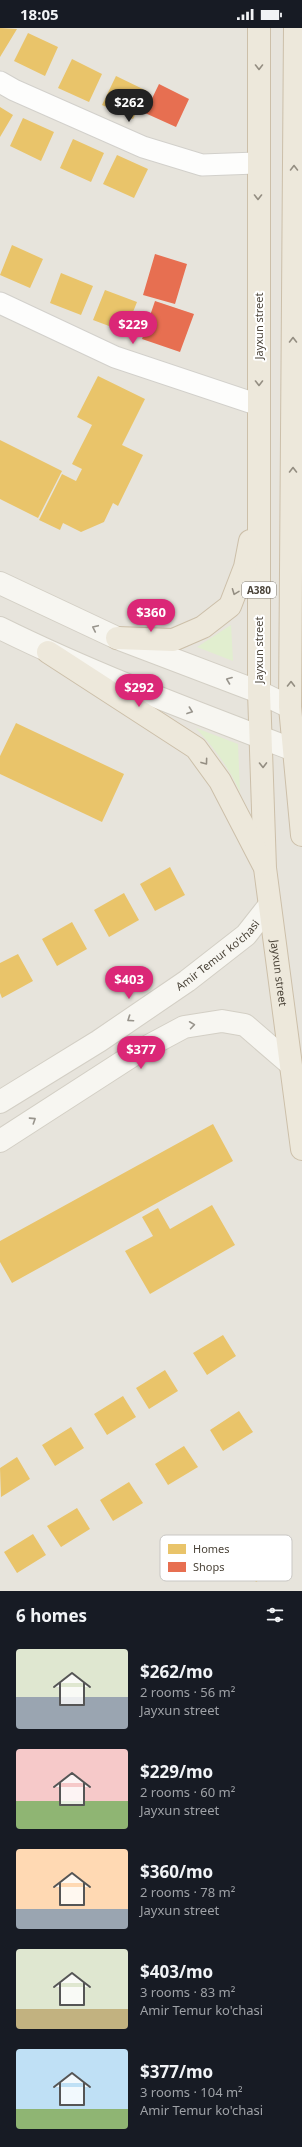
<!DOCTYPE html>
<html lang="en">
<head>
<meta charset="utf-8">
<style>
	body { margin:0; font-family:"Noto Sans",sans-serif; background:#242831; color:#f1f3f6; height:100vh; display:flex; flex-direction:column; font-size:15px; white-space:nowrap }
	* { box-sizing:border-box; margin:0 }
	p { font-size:13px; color:#9ea1a6 }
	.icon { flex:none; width:22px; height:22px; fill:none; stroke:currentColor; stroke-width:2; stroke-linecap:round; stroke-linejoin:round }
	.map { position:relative; height:1563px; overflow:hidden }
	.details { display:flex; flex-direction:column; background:#171b24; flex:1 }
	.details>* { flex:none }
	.price { position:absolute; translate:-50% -34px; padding:0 9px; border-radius:14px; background:#db2777; color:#fff; font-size:13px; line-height:26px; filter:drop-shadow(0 1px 2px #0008) }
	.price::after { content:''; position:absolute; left:50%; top:24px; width:12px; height:9px; margin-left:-6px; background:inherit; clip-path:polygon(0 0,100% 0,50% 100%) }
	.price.selected { background:#222; color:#fff }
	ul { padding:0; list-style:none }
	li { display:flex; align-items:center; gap:12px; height:100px; padding:0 16px }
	li span { display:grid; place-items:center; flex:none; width:112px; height:80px; border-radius:4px; color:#555 }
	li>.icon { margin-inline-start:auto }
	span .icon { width:48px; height:48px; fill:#fffc; stroke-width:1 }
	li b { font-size:17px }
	h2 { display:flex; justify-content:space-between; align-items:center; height:48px; padding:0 16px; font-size:17px }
	.status { display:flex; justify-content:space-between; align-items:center; height:28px; padding:0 20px; background:#171b24; direction:ltr }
	.status svg { height:11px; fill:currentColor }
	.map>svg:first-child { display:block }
</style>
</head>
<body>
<div class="status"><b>18:05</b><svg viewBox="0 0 49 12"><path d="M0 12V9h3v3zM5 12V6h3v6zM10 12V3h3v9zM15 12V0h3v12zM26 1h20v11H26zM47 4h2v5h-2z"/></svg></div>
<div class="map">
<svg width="302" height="1563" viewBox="0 0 302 1563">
	<rect width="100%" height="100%" fill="#f4f2ee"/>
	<!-- residential -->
	<path fill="#e7e4dc" d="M0,0h302v1563h-302z"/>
	<!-- green -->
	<path fill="#e1eecf" d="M231,597l2,36 -36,-14z
		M196,700l42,16 2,48c-12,-26 -25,-43 -44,-64z"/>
	<!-- homes -->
	<path fill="#e9c46a" d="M0,0l17,1 -17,28z
		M28,5l30,14 -13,29 -31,-15z
		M72,31l30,15 -13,28 -31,-14z
		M116,48l31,15 -14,28 -31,-14z
		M0,79l13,8 -13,22z
		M23,90l31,14 -13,29 -31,-15z
		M73,111l31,14 -13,29 -31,-14z
		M117,127l31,14 -14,29 -31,-14z
		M12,217l31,14 -13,29 -30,-13z
		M61,245l32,13 -12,29 -31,-12z
		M105,262l32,12 -12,30 -32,-12z
		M98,348l47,23 -23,46 21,10 -25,51 -5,-3 -9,19 -23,10 -18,-9 -3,7 -21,-10 23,-46 14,7 6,-12 -10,-5 20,-39 -15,-8z
		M0,412l62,31 -24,47 -38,-19z
		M16,695l108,51 -22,48 -102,-48v-18z
		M170,839l15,28 -30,16 -15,-27z
		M124,865l15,27 -30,17 -15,-27z
		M72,894l15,27 -30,17 -15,-27z
		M18,926l15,27 -31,17 -2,-5v-30z
		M213,1096l20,37 -221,122 -12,-21v-21z
		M212,1177l23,40 -85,49 -25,-43 28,-15 -11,-19 16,-9 12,21z
		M223,1307l13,21 -29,19 -14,-22z
		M165,1342l13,21 -29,18 -13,-21z
		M123,1368l13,21 -29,18 -13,-21z
		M239,1383l14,21 -30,19 -13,-21z
		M71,1399l13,21 -29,18 -13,-21z
		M184,1418l14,21 -30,18 -13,-21z
		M17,1429l13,22 -29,18 -1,-29z
		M129,1454l14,21 -30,18 -13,-21z
		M77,1480l13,21 -29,18 -14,-21z
		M33,1506l13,21 -29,18 -13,-21z
		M272,1515l13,21 -29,18 -14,-21z"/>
	<!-- shops -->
	<path fill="#e76f51" d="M159,56l30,15 -13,28 -31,-14z
		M155,226l32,10 -12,40 -32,-9z
		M155,273l39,13 -14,38 -38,-13z"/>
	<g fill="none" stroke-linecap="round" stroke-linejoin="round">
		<!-- street casing -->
		<g stroke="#d2d0cb" stroke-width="23">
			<path id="street" d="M0,54l14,8 129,57 59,18 56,-2
				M0,275l115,54 144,48"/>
		</g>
		<!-- secondary casing -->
		<g stroke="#d3cfc5" stroke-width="24">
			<g id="secondary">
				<path d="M0,555l117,55 142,54 31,15"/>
				<path d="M0,600c95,47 195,84 294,122"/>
				<path id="s1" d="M0,1074l99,-61 88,-60 59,-46 22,-28"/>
				<path d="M0,1113l141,-91 43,-23 38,-6 23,4 44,38"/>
			</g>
		</g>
		<!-- highway casing -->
		<g stroke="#ccbfa9" stroke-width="24">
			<g id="highway">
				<path id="s2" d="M259,0v664l6,176 37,281"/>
				<path d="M295,0l-5,679 12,128"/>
				<path d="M117,610l56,2 30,-13 27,-21 15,-39 5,-26"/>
				<path d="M48,624l148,96 24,33 43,83"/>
			</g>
		</g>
		<!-- street -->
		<use href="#street" stroke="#fdfdfc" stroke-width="21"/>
		<!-- secondary -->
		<use href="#secondary" stroke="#f7f6f1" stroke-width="22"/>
		<!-- highway -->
		<use href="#highway" stroke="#ede8db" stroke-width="22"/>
	</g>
	<!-- one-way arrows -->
	<defs><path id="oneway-chevron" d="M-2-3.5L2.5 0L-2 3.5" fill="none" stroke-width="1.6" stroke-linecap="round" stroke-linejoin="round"/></defs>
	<g stroke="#948e82">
		<use href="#oneway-chevron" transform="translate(259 39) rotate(90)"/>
		<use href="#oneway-chevron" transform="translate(294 140) rotate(-90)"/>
		<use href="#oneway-chevron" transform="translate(258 169) rotate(90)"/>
		<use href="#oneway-chevron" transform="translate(293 312) rotate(-90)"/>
		<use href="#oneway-chevron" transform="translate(259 355) rotate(90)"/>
		<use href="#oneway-chevron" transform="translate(293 442) rotate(-90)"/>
		<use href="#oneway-chevron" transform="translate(235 564) rotate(111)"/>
		<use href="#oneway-chevron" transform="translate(291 656) rotate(-89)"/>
		<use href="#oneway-chevron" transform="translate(205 734) rotate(54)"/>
		<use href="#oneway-chevron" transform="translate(263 737) rotate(89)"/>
	</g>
	<g stroke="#98948c">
		<use href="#oneway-chevron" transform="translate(95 600) rotate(-155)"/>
		<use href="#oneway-chevron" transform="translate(229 652) rotate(-159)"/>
		<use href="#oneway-chevron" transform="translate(190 683) rotate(20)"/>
		<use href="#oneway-chevron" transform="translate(130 991) rotate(146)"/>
		<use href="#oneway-chevron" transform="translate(192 997) rotate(-8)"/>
		<use href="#oneway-chevron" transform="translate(33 1092) rotate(-33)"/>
	</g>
	<g text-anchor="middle" stroke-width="4" stroke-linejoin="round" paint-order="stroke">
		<!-- shield labels -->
		<rect fill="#fff" stroke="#817c74" stroke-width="1" x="242" y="554" width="34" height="16" rx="3"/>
		<g font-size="10" font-weight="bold" fill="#4b4439">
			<text x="259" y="566">A380</text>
		</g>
		<!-- street labels -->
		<g font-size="11" fill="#4b4439" stroke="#fff">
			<text transform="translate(259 298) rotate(-90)" y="4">Jayxun street</text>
			<text transform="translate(259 622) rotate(-90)" y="4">Jayxun street</text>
			<text dy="4" stroke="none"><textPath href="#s1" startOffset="263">Amir Temur ko'chasi</textPath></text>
			<text dy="4" stroke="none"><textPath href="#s2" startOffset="946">Jayxun street</textPath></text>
		</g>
	</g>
	<!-- legend -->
	<rect x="160" y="1507" width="132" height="46" rx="6" fill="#fff" stroke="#c9c7c4" stroke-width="1"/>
	<rect x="168" y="1516" width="18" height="10" fill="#e9c46a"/>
	<rect x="168" y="1534" width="18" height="10" fill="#e76f51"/>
	<g font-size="11" fill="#4b4439">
		<text x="193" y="1525">Homes</text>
		<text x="193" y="1543">Shops</text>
	</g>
</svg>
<b class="price selected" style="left:129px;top:95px">$262</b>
<b class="price" style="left:133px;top:317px">$229</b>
<b class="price" style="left:151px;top:605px">$360</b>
<b class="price" style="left:139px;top:680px">$292</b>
<b class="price" style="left:129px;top:972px">$403</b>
<b class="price" style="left:141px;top:1042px">$377</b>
</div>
<section class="details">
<h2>6 homes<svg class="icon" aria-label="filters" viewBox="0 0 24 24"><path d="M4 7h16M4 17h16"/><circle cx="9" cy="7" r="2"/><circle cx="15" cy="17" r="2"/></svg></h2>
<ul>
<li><span style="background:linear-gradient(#dfe7d0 60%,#9aa5b1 0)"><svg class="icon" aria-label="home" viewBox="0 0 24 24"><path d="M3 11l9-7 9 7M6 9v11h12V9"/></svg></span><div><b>$262/mo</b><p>2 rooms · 56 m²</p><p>Jayxun street</p></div></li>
<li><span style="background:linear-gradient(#f6c9c9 65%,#8fb573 0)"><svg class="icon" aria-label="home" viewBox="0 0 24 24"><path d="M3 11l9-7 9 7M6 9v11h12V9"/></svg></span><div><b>$229/mo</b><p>2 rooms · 60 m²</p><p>Jayxun street</p></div></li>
<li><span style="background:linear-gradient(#ffd9b3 75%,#9aa5b1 0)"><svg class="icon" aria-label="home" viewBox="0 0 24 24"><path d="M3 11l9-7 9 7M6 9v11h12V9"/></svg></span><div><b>$360/mo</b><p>2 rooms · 78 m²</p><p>Jayxun street</p></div></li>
<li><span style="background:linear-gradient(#dfe7d0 75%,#c2b280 0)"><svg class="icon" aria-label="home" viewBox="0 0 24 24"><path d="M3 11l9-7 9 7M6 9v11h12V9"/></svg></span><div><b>$403/mo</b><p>3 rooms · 83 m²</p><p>Amir Temur ko'chasi</p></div></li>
<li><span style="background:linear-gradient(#bfe0f5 75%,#8fb573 0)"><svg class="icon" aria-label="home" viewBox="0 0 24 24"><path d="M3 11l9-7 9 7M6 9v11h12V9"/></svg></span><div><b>$377/mo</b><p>3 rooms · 104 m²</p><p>Amir Temur ko'chasi</p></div></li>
</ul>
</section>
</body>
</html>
